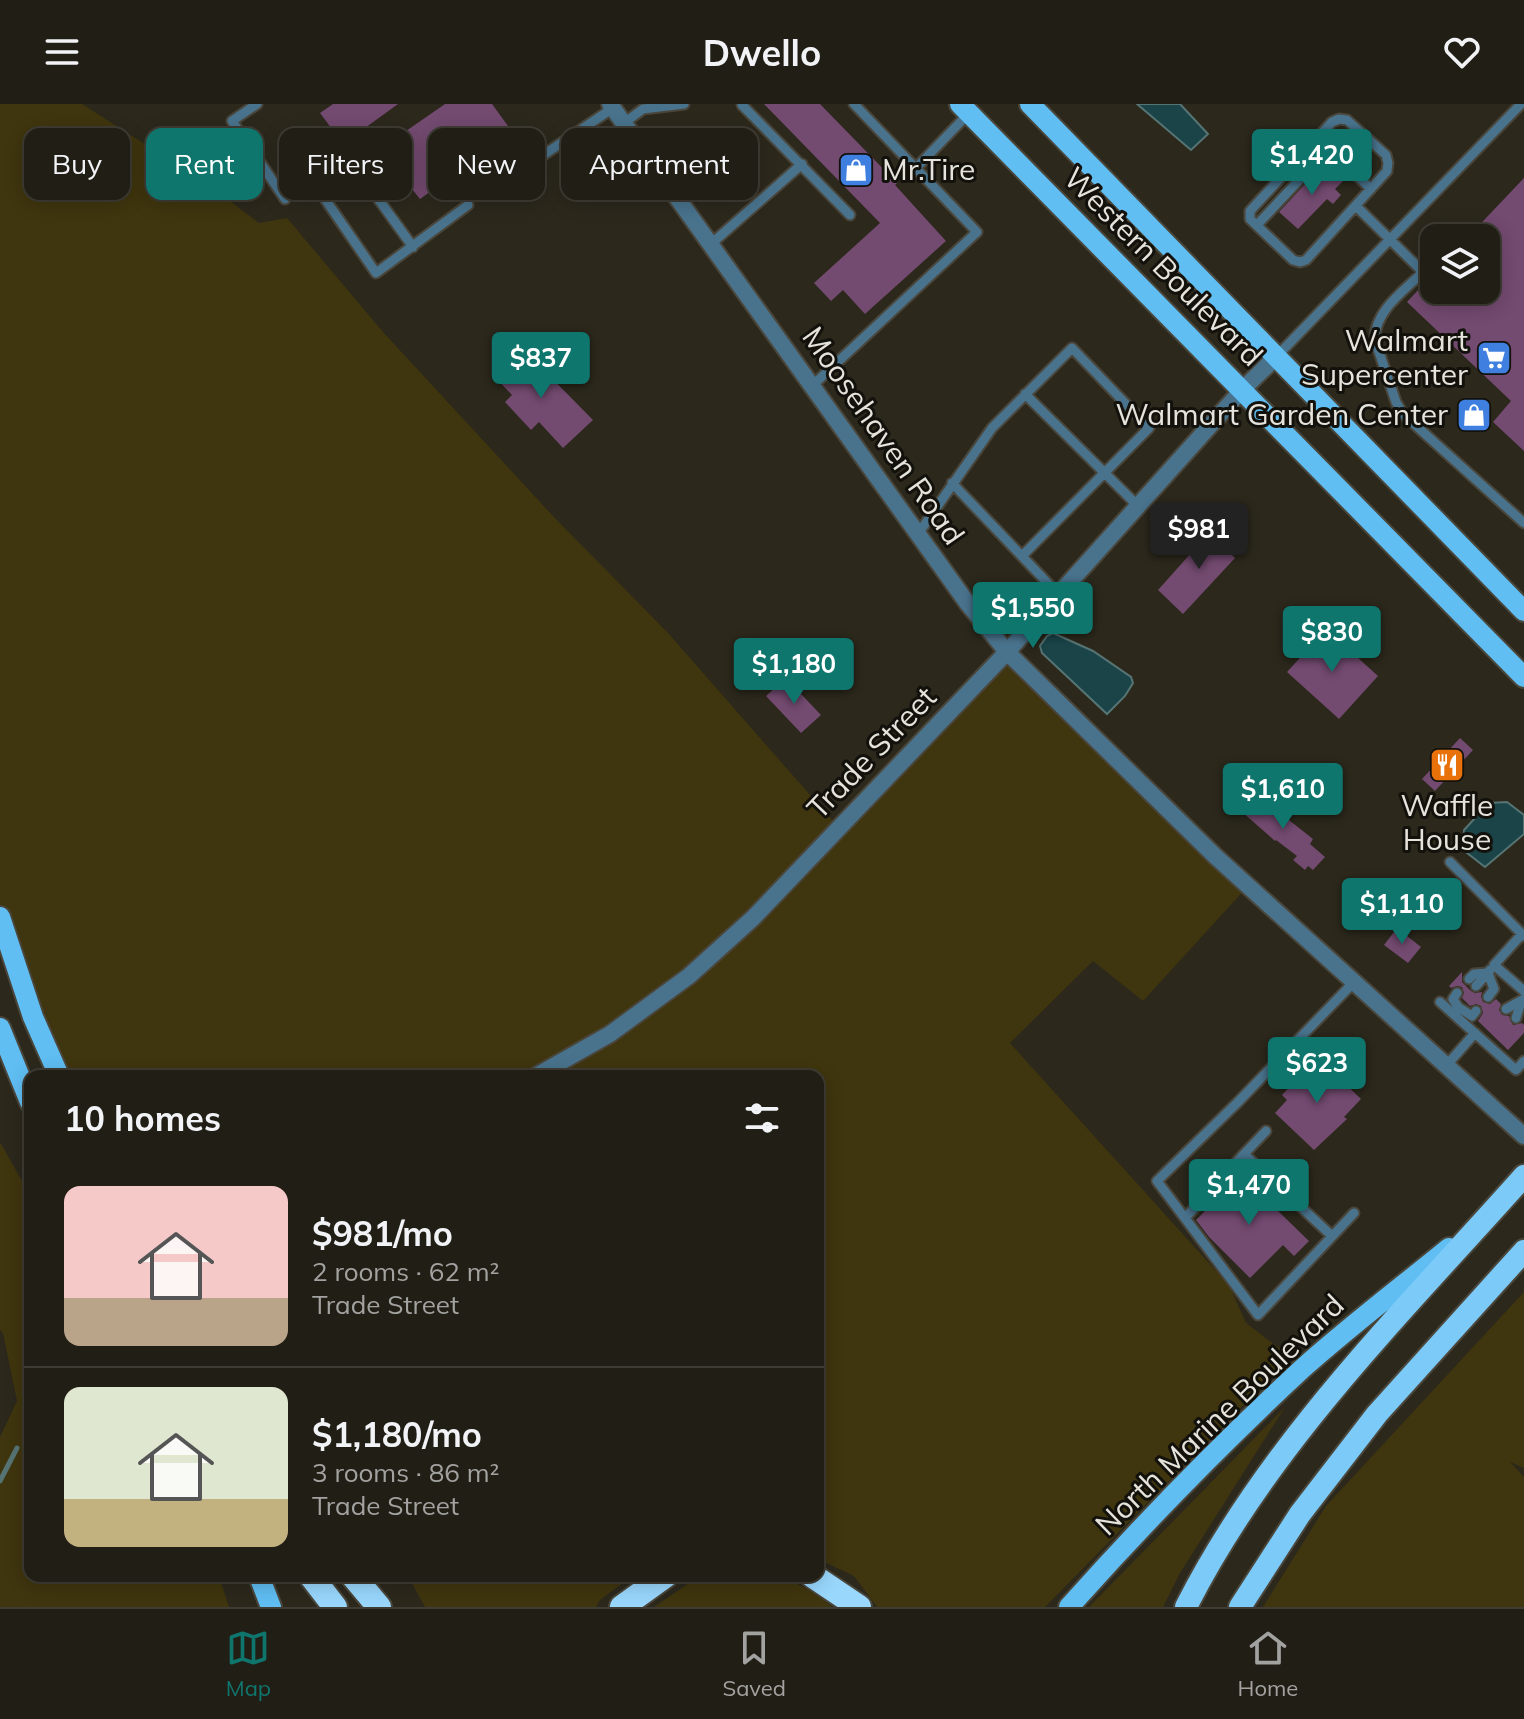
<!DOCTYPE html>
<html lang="en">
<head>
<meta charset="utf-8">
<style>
	body { margin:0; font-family:Mulish,sans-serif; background:#2d2b22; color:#f1f3f6; height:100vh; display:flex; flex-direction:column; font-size:30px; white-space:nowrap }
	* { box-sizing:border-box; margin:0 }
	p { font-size:26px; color:#a2a2a0 }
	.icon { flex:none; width:44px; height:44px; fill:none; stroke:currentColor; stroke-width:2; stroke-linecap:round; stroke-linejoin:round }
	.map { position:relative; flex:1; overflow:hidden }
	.sheet { position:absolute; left:24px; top:966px; width:800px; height:512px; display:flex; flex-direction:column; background:#211e15; border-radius:16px; box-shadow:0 4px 20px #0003,0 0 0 2px #3e3c34 }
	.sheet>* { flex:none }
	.top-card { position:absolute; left:24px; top:24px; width:800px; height:72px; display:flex; gap:16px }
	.fabs { position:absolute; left:1420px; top:120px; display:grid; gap:16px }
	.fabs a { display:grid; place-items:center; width:80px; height:80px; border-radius:16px; background:#211e15; box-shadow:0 4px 20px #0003,0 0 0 2px #3e3c34; font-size:40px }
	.price { position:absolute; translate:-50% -68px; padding:0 18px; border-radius:8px; background:#0f766e; color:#fff; font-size:26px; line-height:52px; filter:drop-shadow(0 2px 4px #0008) }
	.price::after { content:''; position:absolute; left:50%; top:48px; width:24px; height:18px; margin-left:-12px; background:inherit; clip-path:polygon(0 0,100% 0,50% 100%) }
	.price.active { background:#222; color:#fff }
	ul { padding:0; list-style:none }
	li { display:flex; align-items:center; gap:24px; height:200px; padding:0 40px }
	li+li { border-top:2px solid #3e3c34 }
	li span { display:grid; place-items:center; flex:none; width:224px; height:160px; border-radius:16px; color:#555 }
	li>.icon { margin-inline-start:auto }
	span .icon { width:96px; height:96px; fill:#fffc; stroke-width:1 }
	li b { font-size:34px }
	h2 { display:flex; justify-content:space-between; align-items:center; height:96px; padding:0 40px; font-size:34px }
	.pill { padding:0 28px; border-radius:16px; background:#211e15; box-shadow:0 4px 20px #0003,0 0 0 2px #3e3c34; font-size:28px; line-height:72px }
	.pill.active { background:#0f766e; color:#fff }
	header { display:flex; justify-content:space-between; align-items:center; height:104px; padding:0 40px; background:#211e15; font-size:36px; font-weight:700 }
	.tabs { display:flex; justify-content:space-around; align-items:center; height:112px; border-top:2px solid #3e3c34; background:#211e15; font-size:22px; color:#a2a2a0 }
	.tabs a { display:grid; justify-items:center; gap:4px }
	.tabs .active { color:#0f766e }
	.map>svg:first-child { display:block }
</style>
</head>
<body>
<header><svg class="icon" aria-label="menu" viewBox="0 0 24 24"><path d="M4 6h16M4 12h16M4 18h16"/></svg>Dwello<svg class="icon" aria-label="heart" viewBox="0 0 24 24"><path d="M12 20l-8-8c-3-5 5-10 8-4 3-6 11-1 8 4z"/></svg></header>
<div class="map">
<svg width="1524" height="1503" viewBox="0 0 1524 1503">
	<rect width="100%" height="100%" fill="#2c281c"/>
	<!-- green -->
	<path fill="#3f350e" d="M0,0h82l127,81 50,38 28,-5 96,114 169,183 117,119 170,194 168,-176 241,234 -105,115 -50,-40 -83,82 219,242 17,38 45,34 -246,250h-168l-23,-31 -36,-17v-483h-759l-59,-157z
		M0,1038l30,53v381h189l10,31h-229v-170l17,-36 -14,-68 -3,-3z
		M1524,1188v176l-14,-6 14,15v130h-261l63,-101z
		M1285,1303l-105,166 -17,34h-74z
		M408,1472h224l-32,24 -4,7h-171z
		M729,1472c46,0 66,-1 103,31h-178l35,-24z"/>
	<!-- water -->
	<path fill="#1a4448" stroke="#577474" stroke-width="2" d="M1137,0h43l28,30 -17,16z
		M1053,529l40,18 38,26 2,6 -8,13 -18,18 -65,-61 -2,-7 7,-10z
		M1507,698l17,13v19l-39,33 -23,-18 2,-19 25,-27z"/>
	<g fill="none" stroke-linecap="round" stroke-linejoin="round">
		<!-- stream -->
		<path stroke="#577474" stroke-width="5" d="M0,1377l17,-33"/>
	</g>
	<!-- building -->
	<path fill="#734a70" d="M333,0h65l-55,40 -23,-31z
		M445,0h47l21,29 -93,66 -40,-50z
		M764,0h56l77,79 -2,2 51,56 -81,73 -22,-24 -12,11 -17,-18 66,-60z
		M1325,63l18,14 -8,8 6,6 -8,9 -6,-5 -29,30 -19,-17 41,-44z
		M1524,74v273l-31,-29 18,-21 -104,-99 27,-29v17h52v-52h-19z
		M523,245l70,71 -30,28 -24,-26 -8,8 -26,-28 7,-7 -18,-19z
		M1236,422l7,7 -16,17 8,8 -52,56 -25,-24 51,-57 10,9z
		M1326,525l52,47 -39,43 -52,-47z
		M786,574l35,37 -20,18 -35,-37z
		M1460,634l13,12 -38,41 -13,-12z
		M1258,690l10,9 6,-6 11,11 -5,5 33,26 -3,5 15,13 -12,13 -5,-4 -3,4 -12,-10 4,-4 -21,-16 -1,1 -34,-30z
		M1397,824l24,19 -13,16 -24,-18z
		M1462,868v10l9,9 4,2 7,-1 -1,5 2,5 7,2 6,-5 5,5 -2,6 3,5 7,1 4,9 9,-2 2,2v8l-16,17 -30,-29 5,-8 -2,-7 -5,-2 -6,2 -8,-8 2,-5 -2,-6 -5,-1 -6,2 -2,-2z
		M1314,957l18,18 4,-4 25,24 -17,18 3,2 -33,31 -39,-37 12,-13 -5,-5z
		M1241,1071l68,66 -15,15 -11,-11 -33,33 -41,-41 -13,-17z"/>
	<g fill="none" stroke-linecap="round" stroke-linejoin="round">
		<!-- service casing -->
		<g stroke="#4a463b" stroke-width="13">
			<path id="service" d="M257,0l-25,17 53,78
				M742,1l108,110
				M1339,15l8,1 39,35 2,8 -1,8 -81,89 -6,2 -7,-2 -43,-41v-8l82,-89z
				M624,19l19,-14 41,-5
				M916,64l53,-55
				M361,71l52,72
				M493,85l120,-81
				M325,95l51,74 92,-68
				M1356,102l67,66c-19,19 -49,39 -48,68l21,62 7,12 121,109
				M1257,121l59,-63c22,-12 40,14 55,27
				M711,140l91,-80
				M1277,252l244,-252
				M813,281l164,-153 -123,-128
				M1025,290l113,112
				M952,379l107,112
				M918,430l74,-106 80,-80 77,80 -127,128
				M1450,758l74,74
				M1522,830l-28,31 30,26
				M1488,869l6,16 -6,8
				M1469,875l5,-5 14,-1
				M1354,878l-117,121 -80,78 101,134 96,-102
				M1476,882l14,-16
				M1457,889l-4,6 5,8 14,9 4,-5
				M1440,898l76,68 8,-9
				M1506,905l18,-10
				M1516,914l5,-16
				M1446,962l29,-33
				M1266,1027l-22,23 88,82
				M1186,1113l58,-63"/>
		</g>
		<!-- minor casing -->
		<g stroke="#4a463b" stroke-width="20">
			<path id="minor" d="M610,0l358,500 39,48 208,204 309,280"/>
		</g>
		<!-- tertiary casing -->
		<g stroke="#4a463b" stroke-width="20">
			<path id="tertiary" d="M536,972l74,-42 79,-58 64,-58 254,-266 235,-262 35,-34"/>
		</g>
		<!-- primary casing -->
		<g stroke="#4a463b" stroke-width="24">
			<path id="primary" d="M960,0l564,573
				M1030,0l494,507
				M0,813l33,100 26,59
				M0,924l30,74
				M259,1472l12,31
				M1069,1503c74,-83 152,-163 234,-239 47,-42 97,-80 146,-120"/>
		</g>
		<!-- trunk casing -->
		<g stroke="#4a463b" stroke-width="26">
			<path id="trunk" d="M1186,1503c83,-164 217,-295 338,-431
				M1240,1503l60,-93 77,-100 147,-163"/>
		</g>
		<!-- motorway casing -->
		<g stroke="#4a463b" stroke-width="28">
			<path id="motorway" d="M311,1472l24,31
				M353,1472l26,31
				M813,1472l46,31
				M622,1503l43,-31"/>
		</g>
		<!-- service -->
		<use href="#service" stroke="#49738d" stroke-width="9"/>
		<!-- minor -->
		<use href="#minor" stroke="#49738d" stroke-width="16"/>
		<!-- tertiary -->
		<use href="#tertiary" stroke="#49738d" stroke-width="16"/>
		<!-- primary -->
		<use href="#primary" stroke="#60bef3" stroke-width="20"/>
		<!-- trunk -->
		<use href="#trunk" stroke="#7ccaf8" stroke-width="22"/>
		<!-- motorway -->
		<use href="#motorway" stroke="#99d7fd" stroke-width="24"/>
	</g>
	<!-- icons -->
	<defs>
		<g id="shop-square" transform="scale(1.8)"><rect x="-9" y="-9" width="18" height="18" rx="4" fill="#3f7fe0" stroke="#12110c"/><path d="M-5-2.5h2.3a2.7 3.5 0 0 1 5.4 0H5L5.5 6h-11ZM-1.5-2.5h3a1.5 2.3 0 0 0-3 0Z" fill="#fff"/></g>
		<g id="supermarket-square" transform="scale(1.8)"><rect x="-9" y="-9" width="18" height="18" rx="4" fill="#3f7fe0" stroke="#12110c"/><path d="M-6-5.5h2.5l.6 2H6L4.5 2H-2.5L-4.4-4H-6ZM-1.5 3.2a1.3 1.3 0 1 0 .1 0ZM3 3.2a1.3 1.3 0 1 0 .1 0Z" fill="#fff"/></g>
		<g id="restaurant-square" transform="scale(1.8)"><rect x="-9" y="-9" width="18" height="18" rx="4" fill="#e8710a" stroke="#12110c"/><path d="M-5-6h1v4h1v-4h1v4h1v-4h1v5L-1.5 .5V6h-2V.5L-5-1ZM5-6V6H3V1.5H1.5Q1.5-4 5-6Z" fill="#fff"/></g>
	</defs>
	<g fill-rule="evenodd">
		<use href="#shop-square" x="856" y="66"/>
		<use href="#supermarket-square" x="1494" y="254"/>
		<use href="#shop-square" x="1474" y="311"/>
		<use href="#restaurant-square" x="1447" y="661"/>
	</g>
	<g text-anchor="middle" stroke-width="6" stroke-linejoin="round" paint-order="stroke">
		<!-- poi labels -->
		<g font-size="30" fill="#e5e3db" stroke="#12110c" text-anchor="end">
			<text x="882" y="76" text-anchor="start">Mr.Tire</text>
			<text x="1468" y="247">Walmart<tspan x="1468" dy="34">Supercenter</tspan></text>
			<text x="1448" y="321">Walmart Garden Center</text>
			<text x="1447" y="712" text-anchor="middle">Waffle<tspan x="1447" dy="34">House</tspan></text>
		</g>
		<!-- street labels -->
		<g font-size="30" fill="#e5e3db" stroke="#12110c">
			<text transform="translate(1163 163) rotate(45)" y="10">Western Boulevard</text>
			<text transform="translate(883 332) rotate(55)" y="10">Moosehaven Road</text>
			<text transform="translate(872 649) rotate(-46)" y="10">Trade Street</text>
			<text transform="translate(1220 1311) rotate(-44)" y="10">North Marine Boulevard</text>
		</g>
	</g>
</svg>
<div class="fabs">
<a><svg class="icon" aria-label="layers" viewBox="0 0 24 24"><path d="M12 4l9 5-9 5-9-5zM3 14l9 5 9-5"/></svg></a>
</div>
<b class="price" style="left:1312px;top:93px">$1,420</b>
<b class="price" style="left:541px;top:296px">$837</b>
<b class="price active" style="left:1199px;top:467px">$981</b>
<b class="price" style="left:1033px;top:546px">$1,550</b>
<b class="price" style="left:1332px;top:570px">$830</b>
<b class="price" style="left:794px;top:602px">$1,180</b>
<b class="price" style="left:1283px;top:727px">$1,610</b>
<b class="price" style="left:1402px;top:842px">$1,110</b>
<b class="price" style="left:1317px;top:1001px">$623</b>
<b class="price" style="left:1249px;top:1123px">$1,470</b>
<div class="top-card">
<a class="pill">Buy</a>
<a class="pill active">Rent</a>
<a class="pill">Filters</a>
<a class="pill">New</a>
<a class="pill">Apartment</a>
</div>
<section class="sheet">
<h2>10 homes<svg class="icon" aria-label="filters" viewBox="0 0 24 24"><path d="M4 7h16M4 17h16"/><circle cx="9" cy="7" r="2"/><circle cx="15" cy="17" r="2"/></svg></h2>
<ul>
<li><span style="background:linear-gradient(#f6c9c9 70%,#b9a48a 0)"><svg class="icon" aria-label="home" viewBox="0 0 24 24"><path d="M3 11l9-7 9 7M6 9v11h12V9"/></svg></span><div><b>$981/mo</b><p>2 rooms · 62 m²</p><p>Trade Street</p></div></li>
<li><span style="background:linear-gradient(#dfe7d0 70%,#c2b280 0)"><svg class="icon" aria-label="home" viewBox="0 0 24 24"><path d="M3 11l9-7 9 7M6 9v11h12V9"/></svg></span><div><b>$1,180/mo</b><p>3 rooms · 86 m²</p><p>Trade Street</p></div></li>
</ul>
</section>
</div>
<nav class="tabs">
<a class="active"><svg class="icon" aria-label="map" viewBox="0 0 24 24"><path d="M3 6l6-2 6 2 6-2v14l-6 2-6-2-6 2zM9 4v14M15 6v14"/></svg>Map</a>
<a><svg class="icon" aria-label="saved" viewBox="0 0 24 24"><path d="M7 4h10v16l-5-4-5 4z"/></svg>Saved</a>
<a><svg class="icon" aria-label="home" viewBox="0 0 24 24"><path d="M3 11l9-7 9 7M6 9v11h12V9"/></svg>Home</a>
</nav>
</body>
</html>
